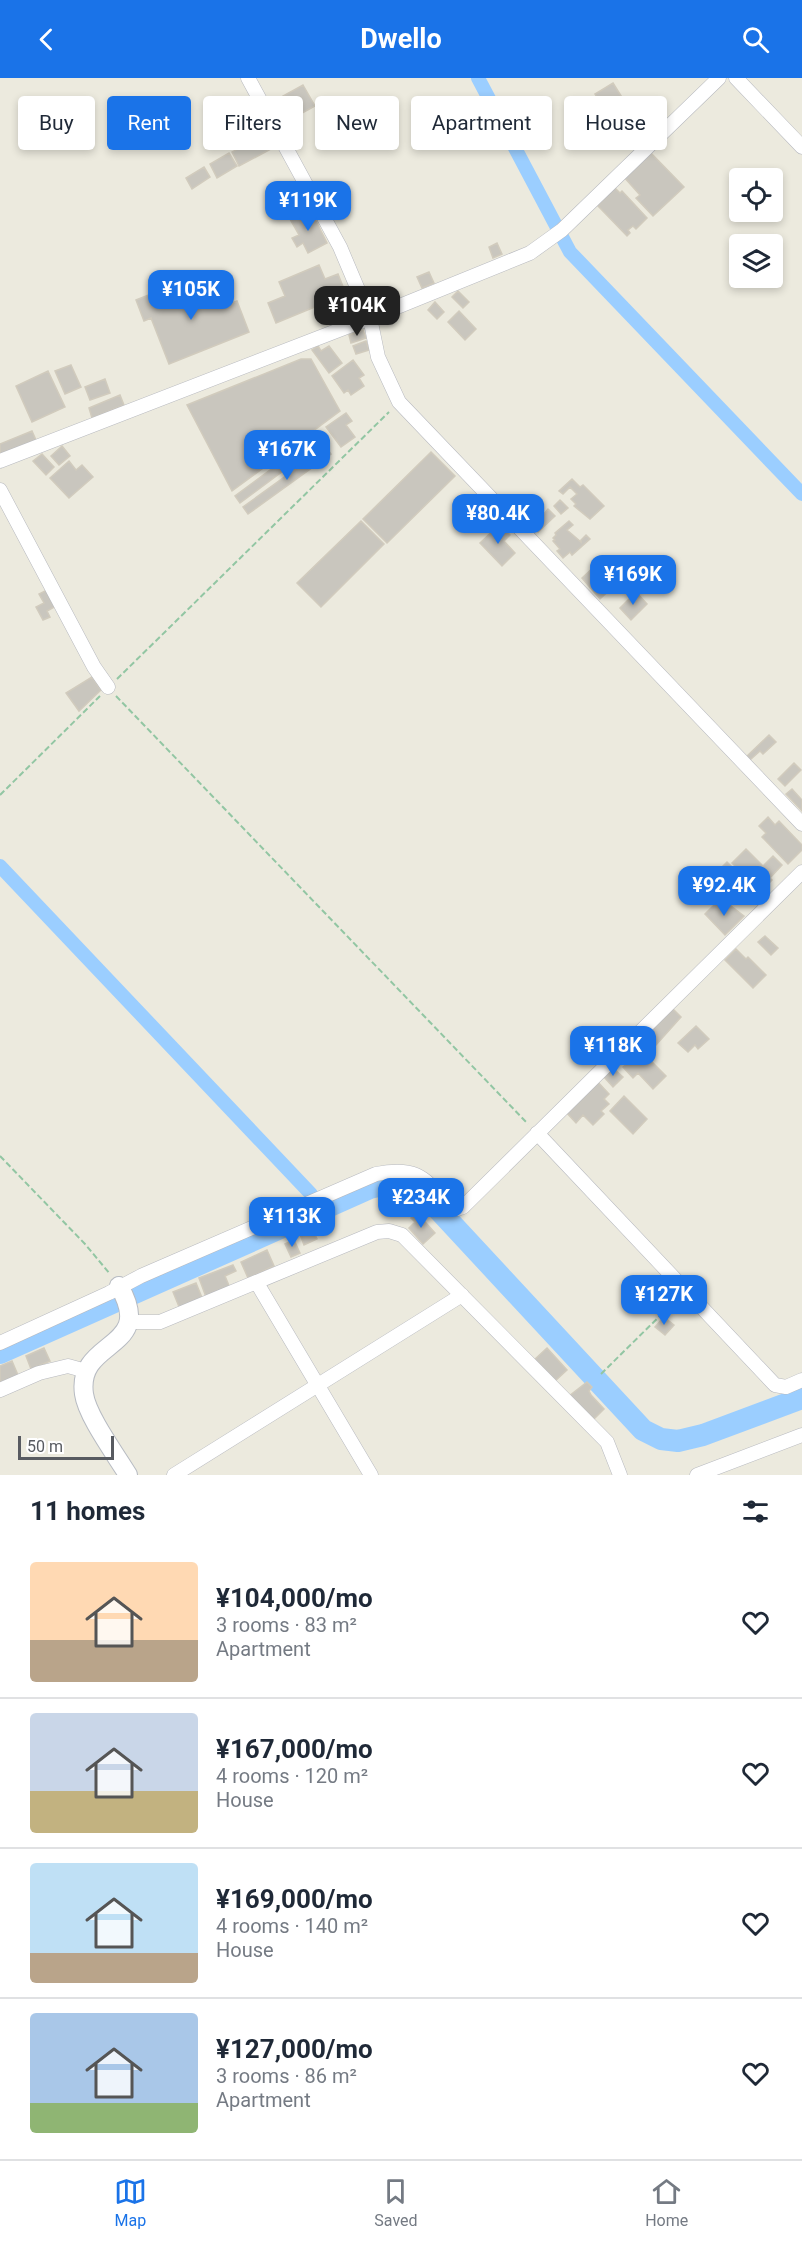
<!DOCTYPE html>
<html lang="en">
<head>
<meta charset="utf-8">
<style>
	body { margin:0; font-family:Roboto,sans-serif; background:#f2f2f3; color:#1f2937; height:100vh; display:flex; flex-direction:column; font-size:22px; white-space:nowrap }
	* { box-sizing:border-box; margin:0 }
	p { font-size:20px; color:#747a83 }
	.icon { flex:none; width:33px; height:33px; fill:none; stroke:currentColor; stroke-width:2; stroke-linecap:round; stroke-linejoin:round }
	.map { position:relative; height:1397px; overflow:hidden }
	.side { display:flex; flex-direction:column; background:#fff; flex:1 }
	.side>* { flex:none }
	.hud { position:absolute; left:18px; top:18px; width:766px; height:54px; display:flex; gap:12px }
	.fabs { position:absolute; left:729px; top:90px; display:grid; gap:12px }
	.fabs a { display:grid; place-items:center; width:54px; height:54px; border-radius:6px; background:#fff; box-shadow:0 3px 9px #0003; font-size:30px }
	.scale { position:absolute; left:18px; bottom:15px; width:96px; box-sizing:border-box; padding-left:6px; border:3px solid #585b61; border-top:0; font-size:16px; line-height:21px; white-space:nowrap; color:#585b61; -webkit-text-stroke:4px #fff; paint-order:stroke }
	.price { position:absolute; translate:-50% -51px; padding:0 14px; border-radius:12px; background:#1a73e8; color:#fff; font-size:20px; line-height:39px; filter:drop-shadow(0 2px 3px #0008) }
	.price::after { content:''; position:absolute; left:50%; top:36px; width:18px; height:14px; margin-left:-9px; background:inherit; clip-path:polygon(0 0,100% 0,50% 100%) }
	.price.current { background:#222; color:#fff }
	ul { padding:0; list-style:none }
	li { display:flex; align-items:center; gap:18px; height:150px; padding:0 30px }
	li+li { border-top:2px solid #e0e1e3 }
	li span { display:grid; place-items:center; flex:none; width:168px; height:120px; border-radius:6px; color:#555 }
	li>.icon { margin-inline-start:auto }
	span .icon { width:72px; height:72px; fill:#fffc; stroke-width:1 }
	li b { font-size:26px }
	h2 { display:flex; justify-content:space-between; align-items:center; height:72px; padding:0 30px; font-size:26px }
	.pill { padding:0 21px; border-radius:6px; background:#fff; box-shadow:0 3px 9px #0003; font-size:21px; line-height:54px }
	.pill.current { background:#1a73e8; color:#fff }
	header { display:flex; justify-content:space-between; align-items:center; height:78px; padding:0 30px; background:#1a73e8; color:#fff; font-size:27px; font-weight:700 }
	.menu { display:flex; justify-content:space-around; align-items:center; height:84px; border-top:2px solid #e0e1e3; background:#fff; font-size:16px; color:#747a83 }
	.menu a { display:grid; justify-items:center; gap:3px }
	.menu .current { color:#1a73e8 }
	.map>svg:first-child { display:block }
</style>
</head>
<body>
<header><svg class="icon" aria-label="back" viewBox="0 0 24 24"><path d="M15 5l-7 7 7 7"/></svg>Dwello<svg class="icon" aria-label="search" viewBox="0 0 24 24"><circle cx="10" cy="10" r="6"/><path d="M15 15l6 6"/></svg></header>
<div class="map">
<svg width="802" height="1397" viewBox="0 0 802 1397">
	<rect width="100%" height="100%" fill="#eceade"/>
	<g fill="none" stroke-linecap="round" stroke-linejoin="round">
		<!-- canal -->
		<path stroke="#9bceff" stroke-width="14" d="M478,0l92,174 232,242
			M0,788l311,328"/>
		<!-- river -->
		<path stroke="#9bceff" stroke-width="22" d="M0,1275l370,-165c36,-10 40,-7 66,19l207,223 18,9 17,2 25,-6 99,-37"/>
	</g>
	<!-- building -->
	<path fill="#c9c6be" stroke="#d1cbbd" stroke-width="1.5" d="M613,5l10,16 -4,2 8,14 -15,9 -17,-30z
		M303,7l12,21 -20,11 -12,-21z
		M264,57l7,14 -32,17 -7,-14z
		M649,73l35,36 -31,29 -17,-18 4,-3 -17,-19z
		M229,75l8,13 -20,12 -7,-14z
		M204,89l6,10 -18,12 -6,-11z
		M614,109l6,6 2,-2 25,27 -11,11 -3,-3 -5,4 2,3 -3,3 -29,-30z
		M310,131l17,34 -19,10 -5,-10 -6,4 -5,-9 7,-3 -9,-16z
		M497,165l5,11 -9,4 -4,-11z
		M319,187l6,14 13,-5 8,20 -70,29 -8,-20 17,-7 -6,-14z
		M429,194l5,11 -12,5 -5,-11z
		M187,202l10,24 26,-10 4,11 10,-4 12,31 -80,32 -18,-46 -7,3 -8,-21z
		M458,213l11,11 -6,6 -11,-11z
		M435,224l9,10 -7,7 -9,-9z
		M459,233l17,18 -11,11 -17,-18z
		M363,252l3,8 -15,5 -2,-8z
		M366,263l3,9 -13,4 -3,-8z
		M318,268l3,5 8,-5 13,17 -13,10 -17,-23z
		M301,281h10l29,52 -108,80 -45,-86z
		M353,282l11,15 -5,3 5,8 -13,9 -3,-5 -4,3 -12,-17z
		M71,287l10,22 -16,7 -10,-23z
		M48,293l17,36 -33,15 -16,-36z
		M105,301l5,14 -20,7 -5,-13z
		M120,317l4,10 -32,13 -3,-10z
		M346,335l6,8 -6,4 9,12 -14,10 -15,-20z
		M32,353l4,9 -36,15v-11z
		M317,357l5,7 -82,61 -5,-7z
		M62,368l8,10 -11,9 -8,-9z
		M326,369l5,7 -83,60 -5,-7z
		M431,374l24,24 -68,67 -24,-24z
		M42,376l12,13 -8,8 -13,-14z
		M69,383l7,9 6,-5 11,12 -24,21 -19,-20z
		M572,401l8,8 3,-2 21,21 -14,13 -16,-13 2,-2 -5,-5 6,-5 -7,-7 -7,7 -4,-3z
		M560,422l8,8 -7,6 -7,-8z
		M534,426l10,10 4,-5 7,7 -17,16 -16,-17z
		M361,443l23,23 -63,63 -24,-24z
		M569,443l4,4 -6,5 14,12v-2l5,-5 4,4 -18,16 -2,-3 -7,6 -6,-7 3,-2 -7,-8 2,-1 -2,-2 3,-3 -1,-2z
		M500,446l10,11 -6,6 11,12 -13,13 -22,-23z
		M596,487l5,5 3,-2 4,4 -2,2 3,3 2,-2 5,5 -3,3 2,2 -15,14 -18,-21z
		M47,512l9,16 -9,5 3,6 -7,3 -7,-13 8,-4 -5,-9z
		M636,514l11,12 -16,16 -11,-12z
		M92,599l9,13 -22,21 -13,-18z
		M769,657l7,7 -13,12 -3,-3 -10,9 -3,-4z
		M794,685l7,7 -16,16 -7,-7z
		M792,711l10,11v11l-16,-17z
		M768,739l7,8 4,-4 23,24v5l-14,14 -26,-27 4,-4 -7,-7z
		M746,771l17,17 10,-10 9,9 -12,13 2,2 -6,6 -3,-2 -5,5 -26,-26z
		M727,784l23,23 -17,17 -5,-5 -3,3 -9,-9 -5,4 -8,-9z
		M718,823l5,6 4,-4 17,13 -19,19 -20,-21z
		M765,858l13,12 -7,7 -13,-13z
		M736,871l10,10 2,-2 18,18 -13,13 -28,-28z
		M671,929l10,10 -25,28 -1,-2 -8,7 -9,-10z
		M696,948l13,13 -11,10 -3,-4 -7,7 -10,-9z
		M641,973l25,25 -13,13 -15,-16 -5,5 -10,-11z
		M613,990l10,9 -10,10 -9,-10z
		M596,1002l13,14 -5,5 5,5 -8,7 3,3 -11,11 -10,-10 -7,8 -11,-12z
		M624,1018l23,23 -14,15 -23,-23z
		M417,1135l18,20 -12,11 -14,-16 6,-6 -4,-4z
		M312,1150l5,11 -13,6 -4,-11z
		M294,1162l6,13 -9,4 -6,-13z
		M267,1172l7,16 -26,12 -7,-16z
		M233,1187l3,6 -11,5 5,12 -24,9 -7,-19z
		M196,1205l7,17 -23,9 -7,-17z
		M664,1239l10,8 -9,10 -10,-8z
		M44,1270l6,13 -19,8 -5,-13z
		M547,1270l20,22 -13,12 -20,-22z
		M12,1283l6,14 -18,8v-17z
		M587,1304l5,5 -3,4 2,4 13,14 -12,12 -23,-25z"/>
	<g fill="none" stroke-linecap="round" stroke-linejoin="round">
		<!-- street casing -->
		<g stroke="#b7b9bf" stroke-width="15">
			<path id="street" d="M248,0l92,169 30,71 8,39 21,45 403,422
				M736,0l66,69
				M0,383l370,-143 160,-65 32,-23 157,-152
				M0,412l94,177 14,20
				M537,1055l238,252 11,2 16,-7
				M257,1205l114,192
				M129,1244h31l217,-90 12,-1 13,4 205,207 13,33
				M0,1265l109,-50 32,-17 235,-102c42,-8 48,4 75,33l6,2 6,-2 339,-335
				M0,1312l39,-17 29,-7 18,5
				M174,1397l288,-180
				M697,1397l105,-40"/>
		</g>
		<!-- secondary casing -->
		<g stroke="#b7bbc2" stroke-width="20">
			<path id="secondary" d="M119,1208c38,65 -43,52 -35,108 3,22 32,61 44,81"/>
		</g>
		<!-- path -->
		<path stroke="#92c6a3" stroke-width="2" stroke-dasharray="6 3" stroke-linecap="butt" d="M117,601l272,-267
			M116,618l412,428
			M0,717l100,-99
			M0,1078l85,88 25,30
			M601,1296l76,-75"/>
		<!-- street -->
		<use href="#street" stroke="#fff" stroke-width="14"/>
		<!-- secondary -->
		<use href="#secondary" stroke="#fff" stroke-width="18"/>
	</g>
</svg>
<div class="fabs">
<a><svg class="icon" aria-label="locate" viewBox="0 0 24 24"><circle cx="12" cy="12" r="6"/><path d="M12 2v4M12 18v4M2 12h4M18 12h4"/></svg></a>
<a><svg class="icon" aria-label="layers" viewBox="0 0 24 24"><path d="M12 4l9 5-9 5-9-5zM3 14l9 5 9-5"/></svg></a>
</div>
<div class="scale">50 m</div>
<b class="price" style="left:308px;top:154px">¥119K</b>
<b class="price" style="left:191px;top:243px">¥105K</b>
<b class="price current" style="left:357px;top:259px">¥104K</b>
<b class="price" style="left:287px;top:403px">¥167K</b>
<b class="price" style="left:498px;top:467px">¥80.4K</b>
<b class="price" style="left:633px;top:528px">¥169K</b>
<b class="price" style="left:724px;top:839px">¥92.4K</b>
<b class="price" style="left:613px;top:999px">¥118K</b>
<b class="price" style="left:421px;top:1151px">¥234K</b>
<b class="price" style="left:292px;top:1170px">¥113K</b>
<b class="price" style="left:664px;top:1248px">¥127K</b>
<div class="hud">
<a class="pill">Buy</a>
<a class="pill current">Rent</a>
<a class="pill">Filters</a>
<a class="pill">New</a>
<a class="pill">Apartment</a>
<a class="pill">House</a>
</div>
</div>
<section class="side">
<h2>11 homes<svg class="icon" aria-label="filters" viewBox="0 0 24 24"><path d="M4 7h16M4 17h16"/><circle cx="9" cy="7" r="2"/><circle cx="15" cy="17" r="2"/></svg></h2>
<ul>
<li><span style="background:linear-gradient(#ffd9b3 65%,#b9a48a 0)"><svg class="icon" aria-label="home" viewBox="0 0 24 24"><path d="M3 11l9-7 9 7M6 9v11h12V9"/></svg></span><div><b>¥104,000/mo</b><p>3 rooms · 83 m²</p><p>Apartment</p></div><svg class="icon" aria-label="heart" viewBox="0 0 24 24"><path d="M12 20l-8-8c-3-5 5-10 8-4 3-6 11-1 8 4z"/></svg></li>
<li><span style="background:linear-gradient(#c9d6e8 65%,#c2b280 0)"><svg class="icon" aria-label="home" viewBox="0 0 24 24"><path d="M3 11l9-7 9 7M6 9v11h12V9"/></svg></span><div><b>¥167,000/mo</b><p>4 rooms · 120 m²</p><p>House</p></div><svg class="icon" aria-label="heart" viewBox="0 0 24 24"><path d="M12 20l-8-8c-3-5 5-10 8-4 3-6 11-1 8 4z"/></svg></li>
<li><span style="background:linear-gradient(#bfe0f5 75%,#b9a48a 0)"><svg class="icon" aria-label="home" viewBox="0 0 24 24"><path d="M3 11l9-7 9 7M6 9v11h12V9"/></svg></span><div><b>¥169,000/mo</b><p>4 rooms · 140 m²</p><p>House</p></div><svg class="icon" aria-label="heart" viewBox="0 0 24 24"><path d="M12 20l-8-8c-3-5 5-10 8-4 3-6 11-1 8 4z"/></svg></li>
<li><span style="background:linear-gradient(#a9c7e8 75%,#8fb573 0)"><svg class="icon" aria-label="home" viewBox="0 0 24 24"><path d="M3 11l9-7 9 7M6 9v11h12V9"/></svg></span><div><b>¥127,000/mo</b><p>3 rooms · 86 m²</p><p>Apartment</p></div><svg class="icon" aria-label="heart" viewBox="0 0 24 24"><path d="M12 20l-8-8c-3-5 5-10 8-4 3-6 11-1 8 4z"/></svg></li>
</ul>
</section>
<nav class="menu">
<a class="current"><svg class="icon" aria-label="map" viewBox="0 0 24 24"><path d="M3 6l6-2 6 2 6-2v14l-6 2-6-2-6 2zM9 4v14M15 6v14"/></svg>Map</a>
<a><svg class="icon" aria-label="saved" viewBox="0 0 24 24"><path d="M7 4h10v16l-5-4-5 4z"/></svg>Saved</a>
<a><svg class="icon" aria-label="home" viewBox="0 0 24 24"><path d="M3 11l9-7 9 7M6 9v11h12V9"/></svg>Home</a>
</nav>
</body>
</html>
